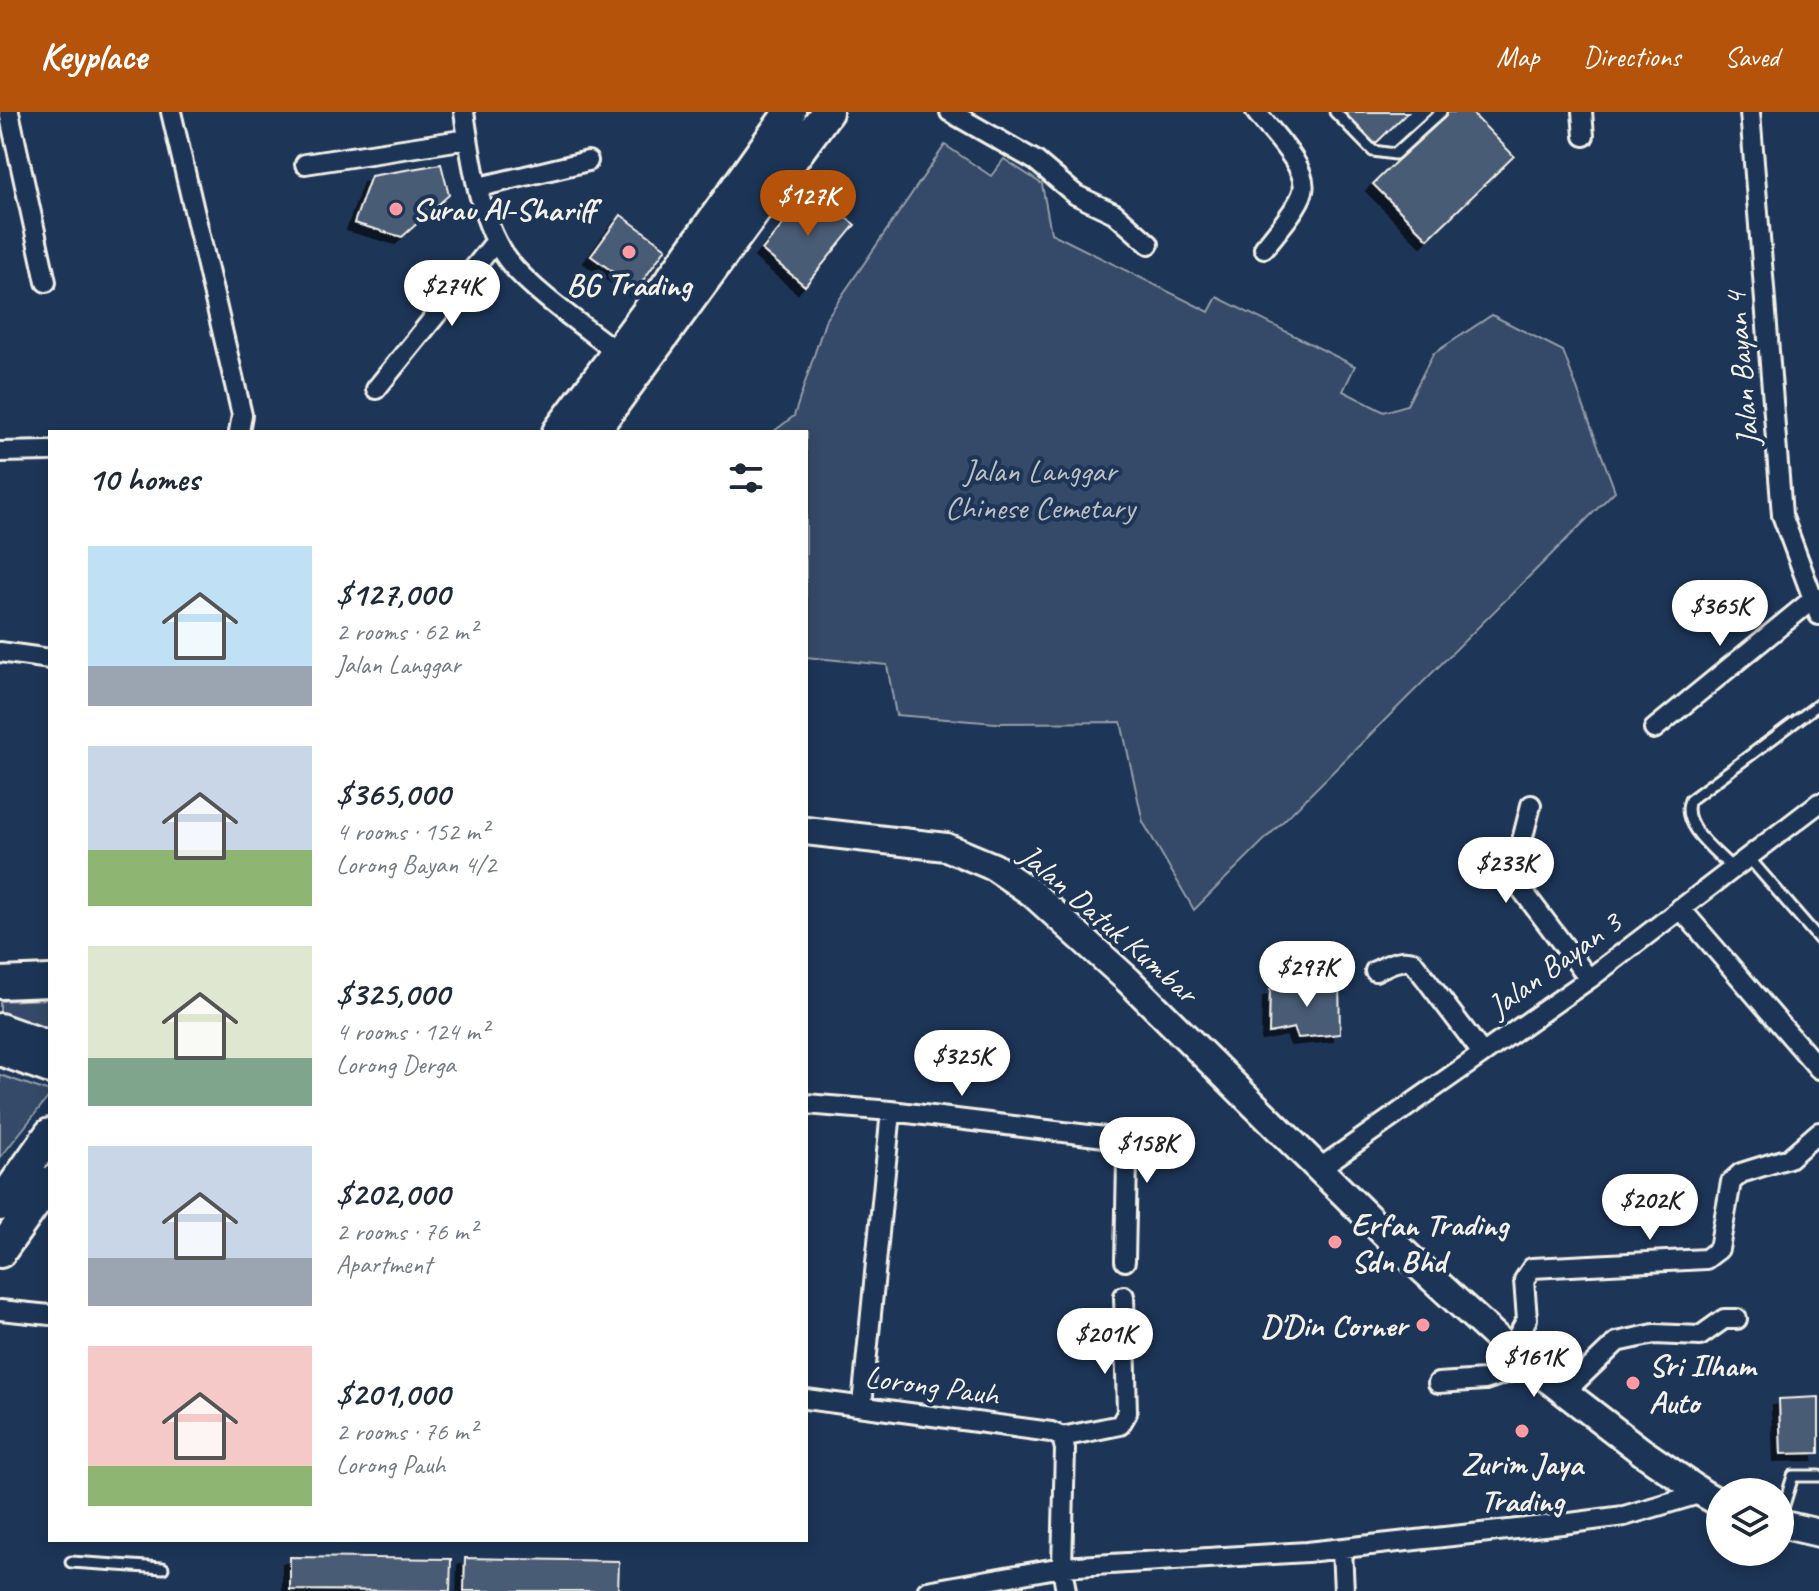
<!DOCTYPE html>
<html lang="en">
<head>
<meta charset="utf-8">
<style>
	body { margin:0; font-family:Caveat,sans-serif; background:#f2f2f3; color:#1f2937; height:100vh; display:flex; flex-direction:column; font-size:30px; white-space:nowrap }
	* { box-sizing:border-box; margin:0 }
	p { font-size:26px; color:#747a83 }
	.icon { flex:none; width:44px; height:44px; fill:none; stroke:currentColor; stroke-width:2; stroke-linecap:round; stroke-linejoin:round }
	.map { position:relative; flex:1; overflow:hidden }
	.details { position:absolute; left:48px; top:318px; width:760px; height:1112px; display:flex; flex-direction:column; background:#fff; border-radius:0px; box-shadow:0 4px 12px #0003 }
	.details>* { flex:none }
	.buttons { position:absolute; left:1706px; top:1366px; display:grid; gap:16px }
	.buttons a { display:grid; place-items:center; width:88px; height:88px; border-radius:50%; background:#fff; box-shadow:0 4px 12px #0003; font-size:40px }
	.price { position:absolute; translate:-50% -68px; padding:0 18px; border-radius:28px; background:#fff; color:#222; font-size:26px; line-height:52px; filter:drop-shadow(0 2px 4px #0008) }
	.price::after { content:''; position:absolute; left:50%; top:48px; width:24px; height:18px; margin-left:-12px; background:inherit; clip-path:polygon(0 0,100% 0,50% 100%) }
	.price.current { background:#b45309; color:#fff }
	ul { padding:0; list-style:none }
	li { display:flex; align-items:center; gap:24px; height:200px; padding:0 40px }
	li span { display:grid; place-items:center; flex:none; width:224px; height:160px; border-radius:0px; color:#555 }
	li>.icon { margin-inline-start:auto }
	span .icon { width:96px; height:96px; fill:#fffc; stroke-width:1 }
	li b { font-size:34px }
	h2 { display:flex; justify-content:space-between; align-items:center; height:96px; padding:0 40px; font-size:34px }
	header { display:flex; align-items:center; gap:48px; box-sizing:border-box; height:112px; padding:0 40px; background:#b45309; color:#fff }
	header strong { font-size:38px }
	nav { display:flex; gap:44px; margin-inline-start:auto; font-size:28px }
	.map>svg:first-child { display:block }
</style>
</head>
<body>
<header>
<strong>Keyplace</strong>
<nav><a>Map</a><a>Directions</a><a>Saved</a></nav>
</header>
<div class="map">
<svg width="1819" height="1479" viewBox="0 0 1819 1479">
	<defs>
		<filter id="shadow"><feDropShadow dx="-7" dy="7" stdDeviation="0" flood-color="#0009"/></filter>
	</defs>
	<rect width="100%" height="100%" fill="#1d3557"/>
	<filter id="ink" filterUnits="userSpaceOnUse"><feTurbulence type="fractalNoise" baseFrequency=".0125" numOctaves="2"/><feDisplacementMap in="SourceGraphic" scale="16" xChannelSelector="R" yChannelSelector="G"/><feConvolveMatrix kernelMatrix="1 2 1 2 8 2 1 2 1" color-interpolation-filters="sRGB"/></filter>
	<g filter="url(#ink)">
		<!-- green -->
		<path fill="#354a67" stroke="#949ea8" stroke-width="2" d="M945,33l46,31 13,-17 38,25 9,49 158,79 8,-15 138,69 -12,25 41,21 23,-7 26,-51 59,-39 71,36 52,140 -421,419 -51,-88 -22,-100 -125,1 -100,-8 -9,-50 -81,-8v-225h-33l21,-16 32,-97z
			M50,887v35l-50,-15v-18z
			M0,963l50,17v3l-50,63z"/>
		<!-- building -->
		<path fill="#485b74" stroke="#f4f1e8" stroke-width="2" filter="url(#shadow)" d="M1343,0h65l-33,32z
			M1447,0h24l43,44 -86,83 -55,-55z
			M441,52l8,31 -47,42 -48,-14 17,-47z
			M811,78l44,35 -50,61 -43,-36z
			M621,103l45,33 -29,41 -46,-33z
			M1339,866l1,56 -42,4 -4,-10 -25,5 1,-43z
			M1819,1285v56l-38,1 -2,-55z
			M290,1445l161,2 -1,32 -160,-1z
			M465,1446l154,3 -1,30h-154z"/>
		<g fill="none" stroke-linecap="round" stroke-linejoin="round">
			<!-- lane casing -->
			<g stroke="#f4f1e8" stroke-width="15">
				<path id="lane" d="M1335,0l38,39 22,3 46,-42
					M1748,745l71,82
					M1732,756c-15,-16 -53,-43 -42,-68l129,-96
					M1780,1406l13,-42h26
					M71,1450l92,6"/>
			</g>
			<!-- street casing -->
			<g stroke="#f4f1e8" stroke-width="24">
				<path id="street" d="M9,0l37,170
					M171,0l71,303 -3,17
					M464,0c7,47 16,115 47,152 27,32 80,67 114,95
					M950,0l86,49 40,34 38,18 35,31
					M1256,0c14,18 53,56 47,79 -4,16 -28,43 -39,57
					M1582,0l2,24
					M1750,0l32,403 37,100
					M305,52l163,-25
					M479,75l109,-26
					M376,277l120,-148
					M0,340l50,-1
					M0,540l50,7
					M1654,617l158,-129 7,-2
					M1531,693l-16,63 1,14 73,97
					M1680,796l139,161
					M1375,859c13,-6 24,-13 38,-9l69,91
					M806,992l85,7 222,27 7,4 7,19 -2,100
					M1320,1056l269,-189 230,-176
					M0,1198l50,5
					M1510,1238l17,-31 -3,-39 8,-12 174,-9 13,-10 12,-67 10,-9 48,-15 30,-26
					M1438,1271l47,-3 45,-15
					M1566,1279l51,-49 37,-8 46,2 24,-17h13
					M806,1287l245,33 11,5 3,12 -3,118 4,24
					M862,1293l29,-294
					M1062,1325l58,-12 7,-12 -3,-117
					M1342,1437l2,42
					M927,1479l135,-24 245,-15 255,-28 62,-8 78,-23"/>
			</g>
			<!-- secondary casing -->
			<g stroke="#f4f1e8" stroke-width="32">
				<path id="secondary" d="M806,719l140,16 48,20 38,26 96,87 268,265 114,105 131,101 61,42 18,10
					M0,915l50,18
					M0,940l50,18
					M1780,1412l39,9"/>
			</g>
			<!-- primary casing -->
			<g stroke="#f4f1e8" stroke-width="36">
				<path id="primary" d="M558,320l105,-141 127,-179
					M593,320l234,-320
					M0,871l50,-2
					M0,1093l50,-71
					M0,1140l50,-70"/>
			</g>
			<!-- lane -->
			<use href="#lane" stroke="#1d3557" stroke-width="9"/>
			<!-- street -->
			<use href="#street" stroke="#1d3557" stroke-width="18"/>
			<!-- secondary -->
			<use href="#secondary" stroke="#1d3557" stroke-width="26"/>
			<!-- primary -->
			<use href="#primary" stroke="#1d3557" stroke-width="30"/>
		</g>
	</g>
	<!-- markers -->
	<g fill="#ff9aa2" stroke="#1d3557" stroke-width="3">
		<circle cx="396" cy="97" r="8"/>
		<circle cx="629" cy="140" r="8"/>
		<circle cx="1335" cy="1130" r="8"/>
		<circle cx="1423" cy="1213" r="8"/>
		<circle cx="1633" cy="1271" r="8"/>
		<circle cx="1522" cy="1319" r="8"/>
	</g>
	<g text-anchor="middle" stroke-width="8" stroke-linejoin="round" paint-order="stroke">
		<!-- poi labels -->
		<g font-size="32" font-weight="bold" fill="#f4f1e8" stroke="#1d3557" text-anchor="start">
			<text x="412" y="108">Surau Al-Shariff</text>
			<text x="629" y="183" text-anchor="middle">BG Trading</text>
			<text x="1351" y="1123">Erfan Trading<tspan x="1351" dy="37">Sdn Bhd</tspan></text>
			<text x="1407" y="1224" text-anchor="end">D'Din Corner</text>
			<text x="1649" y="1264">Sri Ilham<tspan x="1649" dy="37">Auto</tspan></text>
			<text x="1522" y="1362" text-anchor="middle">Zurim Jaya<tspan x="1522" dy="37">Trading</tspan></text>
		</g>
		<!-- street labels -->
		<g font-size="32" fill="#f4f1e8" stroke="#1d3557">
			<text transform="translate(1741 257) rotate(-95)" y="11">Jalan Bayan 4</text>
			<text transform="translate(1109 811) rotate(41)" y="11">Jalan Datuk Kumbar</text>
			<text transform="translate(1554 852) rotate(-36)" y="11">Jalan Bayan 3</text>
			<text transform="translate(932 1273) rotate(8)" y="11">Lorong Pauh</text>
		</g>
		<!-- park labels -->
		<g font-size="32" fill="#bbbfc1" stroke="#1d3557">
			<text x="1040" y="369">Jalan Langgar<tspan x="1040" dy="37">Chinese Cemetary</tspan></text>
		</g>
	</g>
</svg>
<div class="buttons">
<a><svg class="icon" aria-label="layers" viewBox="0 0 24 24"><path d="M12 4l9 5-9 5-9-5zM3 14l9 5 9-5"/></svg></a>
</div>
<b class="price current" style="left:808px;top:126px">$127K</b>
<b class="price" style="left:452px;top:216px">$274K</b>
<b class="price" style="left:1720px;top:536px">$365K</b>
<b class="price" style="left:1506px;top:793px">$233K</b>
<b class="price" style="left:1307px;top:897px">$297K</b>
<b class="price" style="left:962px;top:986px">$325K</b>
<b class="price" style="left:1147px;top:1073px">$158K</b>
<b class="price" style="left:1650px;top:1130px">$202K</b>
<b class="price" style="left:1105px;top:1264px">$201K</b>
<b class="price" style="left:1534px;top:1287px">$161K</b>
<section class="details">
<h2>10 homes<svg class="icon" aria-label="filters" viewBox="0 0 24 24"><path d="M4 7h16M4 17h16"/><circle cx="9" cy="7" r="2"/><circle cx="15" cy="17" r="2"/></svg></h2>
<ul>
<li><span style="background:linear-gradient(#bfe0f5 75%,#9aa5b1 0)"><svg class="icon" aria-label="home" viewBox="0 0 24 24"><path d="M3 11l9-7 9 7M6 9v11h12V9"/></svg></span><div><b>$127,000</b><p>2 rooms · 62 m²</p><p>Jalan Langgar</p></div></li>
<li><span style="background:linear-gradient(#c9d6e8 65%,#8fb573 0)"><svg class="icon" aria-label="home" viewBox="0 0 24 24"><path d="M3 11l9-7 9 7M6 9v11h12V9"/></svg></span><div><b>$365,000</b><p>4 rooms · 152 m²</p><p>Lorong Bayan 4/2</p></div></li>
<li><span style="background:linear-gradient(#dfe7d0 70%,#7fa58c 0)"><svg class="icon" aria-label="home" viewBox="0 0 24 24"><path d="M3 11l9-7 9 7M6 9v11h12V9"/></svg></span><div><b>$325,000</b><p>4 rooms · 124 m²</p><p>Lorong Derga</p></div></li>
<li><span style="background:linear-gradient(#c9d6e8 70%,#9aa5b1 0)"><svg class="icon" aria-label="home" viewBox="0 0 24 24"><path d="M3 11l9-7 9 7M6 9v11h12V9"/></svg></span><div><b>$202,000</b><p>2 rooms · 76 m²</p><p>Apartment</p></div></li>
<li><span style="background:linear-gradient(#f6c9c9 75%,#8fb573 0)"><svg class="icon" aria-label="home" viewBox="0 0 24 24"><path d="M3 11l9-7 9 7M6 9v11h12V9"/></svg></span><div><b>$201,000</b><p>2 rooms · 76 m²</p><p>Lorong Pauh</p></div></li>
</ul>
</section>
</div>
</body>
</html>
